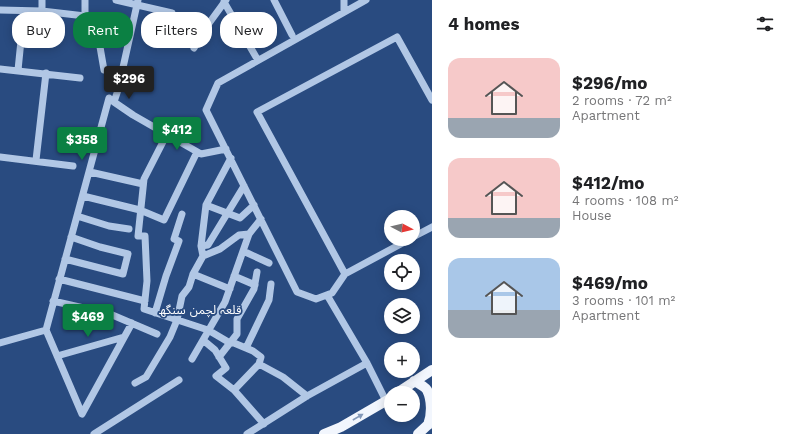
<!DOCTYPE html>
<html lang="en">
<head>
<meta charset="utf-8">
<style>
	body { margin:0; font-family:"Work Sans","Noto Sans Arabic",sans-serif; background:#f6f6f6; color:#202124; height:100vh; display:flex; flex-direction:column; font-size:15px; white-space:nowrap }
	* { box-sizing:border-box; margin:0 }
	p { font-size:13px; color:#757577 }
	.icon { flex:none; width:22px; height:22px; fill:none; stroke:currentColor; stroke-width:2; stroke-linecap:round; stroke-linejoin:round }
	.map { position:relative; flex:1; overflow:hidden }
	.details { display:flex; flex-direction:column; background:#fff; width:360px }
	.details>* { flex:none }
	.guide { position:absolute; left:12px; top:12px; width:360px; height:36px; display:flex; gap:8px }
	.needle { width:26px; rotate:97deg }
	.tools { position:absolute; left:384px; top:210px; display:grid; gap:8px }
	.tools a { display:grid; place-items:center; width:36px; height:36px; border-radius:50%; background:#fff; box-shadow:0 2px 10px #0003; font-size:20px }
	.price { position:absolute; translate:-50% -34px; padding:0 9px; border-radius:4px; background:#0b8043; color:#fff; font-size:13px; line-height:26px; filter:drop-shadow(0 1px 2px #0008) }
	.price::after { content:''; position:absolute; left:50%; top:24px; width:12px; height:9px; margin-left:-6px; background:inherit; clip-path:polygon(0 0,100% 0,50% 100%) }
	.price.active { background:#222; color:#fff }
	ul { padding:0; list-style:none }
	li { display:flex; align-items:center; gap:12px; height:100px; padding:0 16px }
	li span { display:grid; place-items:center; flex:none; width:112px; height:80px; border-radius:12px; color:#555 }
	li>.icon { margin-inline-start:auto }
	span .icon { width:48px; height:48px; fill:#fffc; stroke-width:1 }
	li b { font-size:17px }
	h2 { display:flex; justify-content:space-between; align-items:center; height:48px; padding:0 16px; font-size:17px }
	.chip { padding:0 14px; border-radius:16px; background:#fff; box-shadow:0 2px 10px #0003; font-size:14px; line-height:36px }
	.chip.active { background:#0b8043; color:#fff }
	main { display:flex; flex:1; min-height:0 }
	.map>svg:first-child { display:block }
</style>
</head>
<body>
<main>
<div class="map">
<svg width="432" height="434" viewBox="0 0 432 434">
	<rect width="100%" height="100%" fill="#294b80"/>
	<g fill="none" stroke-linecap="round" stroke-linejoin="round">
		<!-- minor -->
		<path stroke="#b1c7e5" stroke-width="7" d="M42,0v11
			M85,0v16l10,2 9,52
			M116,0l56,13
			M274,0l18,35
			M344,0v12
			M366,0l-148,83 -12,27 91,182 19,7 16,-6 13,-19 -88,-162 140,-75 35,63
			M224,2l32,55
			M0,10l42,1 43,5
			M194,48l13,-22 19,-26
			M0,69l80,9
			M18,70l6,-59
			M114,102l19,13 68,39 25,-5
			M167,134l-23,45 -6,57h7l2,45 -3,28 64,21 22,13h4l19,8 8,6 -2,7 24,13 24,19
			M0,157l73,9
			M36,160l10,-87
			M90,172l53,12
			M83,196l57,14 24,10 33,-68
			M206,205l34,13 14,-13
			M77,216l32,10 20,3
			M413,237l19,-10
			M201,246l5,-41 25,-47
			M243,251l26,12
			M203,256l-2,-10 7,-1 36,-59
			M65,259l58,15 5,-20 -28,-7 -29,-10
			M193,274l10,-18 17,-7 19,-14 10,-1
			M345,274l65,-35
			M234,276l21,9
			M59,279l86,22
			M327,295l40,68 19,38
			M53,301l57,13 47,20
			M155,313l11,-37 13,-35 -5,-2 8,-25
			M132,323l-50,91 -36,-84 63,-232 5,4 4,-12 20,-90
			M203,340l12,10 11,18 -10,8 18,14
			M0,343l46,-13
			M246,348l23,-48 2,-16
			M57,356l67,-19
			M219,357l18,-23v-15l17,-30 3,-17
			M192,359l33,-57 24,-68 12,-15
			M259,364l-25,26 30,34
			M135,383l11,-6 24,-40 7,-17 5,-24 7,-9 4,-13 37,15
			M94,434l85,-54
			M247,434l60,-38 60,-33"/>
		<!-- major -->
		<path stroke="#f2f6fd" stroke-width="10" d="M414,381c4,2 11,6 13,9 5,10 5,25 1,35
			M397,393l35,-23
			M324,434l17,-7 50,-29
			M418,434l14,-13"/>
	</g>
	<!-- one-way arrows -->
	<defs><path id="oneway-solid" d="M-6-.8H1V-3.2L6.5 0L1 3.2V.8H-6Z"/></defs>
	<use fill="#8398b8" href="#oneway-solid" transform="translate(358 417) rotate(-30)"/>
	<g text-anchor="middle" stroke-width="3.5" stroke-linejoin="round" paint-order="stroke">
		<!-- quarter labels -->
		<g font-size="12" fill="#fff" stroke="#294b80">
			<text x="200" y="314">قلعہ لچمن سنگھ</text>
		</g>
	</g>
</svg>
<div class="tools">
<a><svg class="needle" viewBox="-14 -14 28 28"><path d="M0-13l5 13h-10z" fill="#e53935"/><path d="M0 13l5-13h-10z" fill="#757577"/></svg></a>
<a><svg class="icon" aria-label="locate" viewBox="0 0 24 24"><circle cx="12" cy="12" r="6"/><path d="M12 2v4M12 18v4M2 12h4M18 12h4"/></svg></a>
<a><svg class="icon" aria-label="layers" viewBox="0 0 24 24"><path d="M12 4l9 5-9 5-9-5zM3 14l9 5 9-5"/></svg></a>
<a>+</a>
<a>−</a>
</div>
<b class="price active" style="left:129px;top:100px">$296</b>
<b class="price" style="left:177px;top:151px">$412</b>
<b class="price" style="left:82px;top:161px">$358</b>
<b class="price" style="left:88px;top:338px">$469</b>
<div class="guide">
<a class="chip">Buy</a>
<a class="chip active">Rent</a>
<a class="chip">Filters</a>
<a class="chip">New</a>
</div>
</div>
<section class="details">
<h2>4 homes<svg class="icon" aria-label="filters" viewBox="0 0 24 24"><path d="M4 7h16M4 17h16"/><circle cx="9" cy="7" r="2"/><circle cx="15" cy="17" r="2"/></svg></h2>
<ul>
<li><span style="background:linear-gradient(#f6c9c9 75%,#9aa5b1 0)"><svg class="icon" aria-label="home" viewBox="0 0 24 24"><path d="M3 11l9-7 9 7M6 9v11h12V9"/></svg></span><div><b>$296/mo</b><p>2 rooms · 72 m²</p><p>Apartment</p></div></li>
<li><span style="background:linear-gradient(#f6c9c9 75%,#9aa5b1 0)"><svg class="icon" aria-label="home" viewBox="0 0 24 24"><path d="M3 11l9-7 9 7M6 9v11h12V9"/></svg></span><div><b>$412/mo</b><p>4 rooms · 108 m²</p><p>House</p></div></li>
<li><span style="background:linear-gradient(#a9c7e8 65%,#9aa5b1 0)"><svg class="icon" aria-label="home" viewBox="0 0 24 24"><path d="M3 11l9-7 9 7M6 9v11h12V9"/></svg></span><div><b>$469/mo</b><p>3 rooms · 101 m²</p><p>Apartment</p></div></li>
</ul>
</section>
</main>
</body>
</html>
